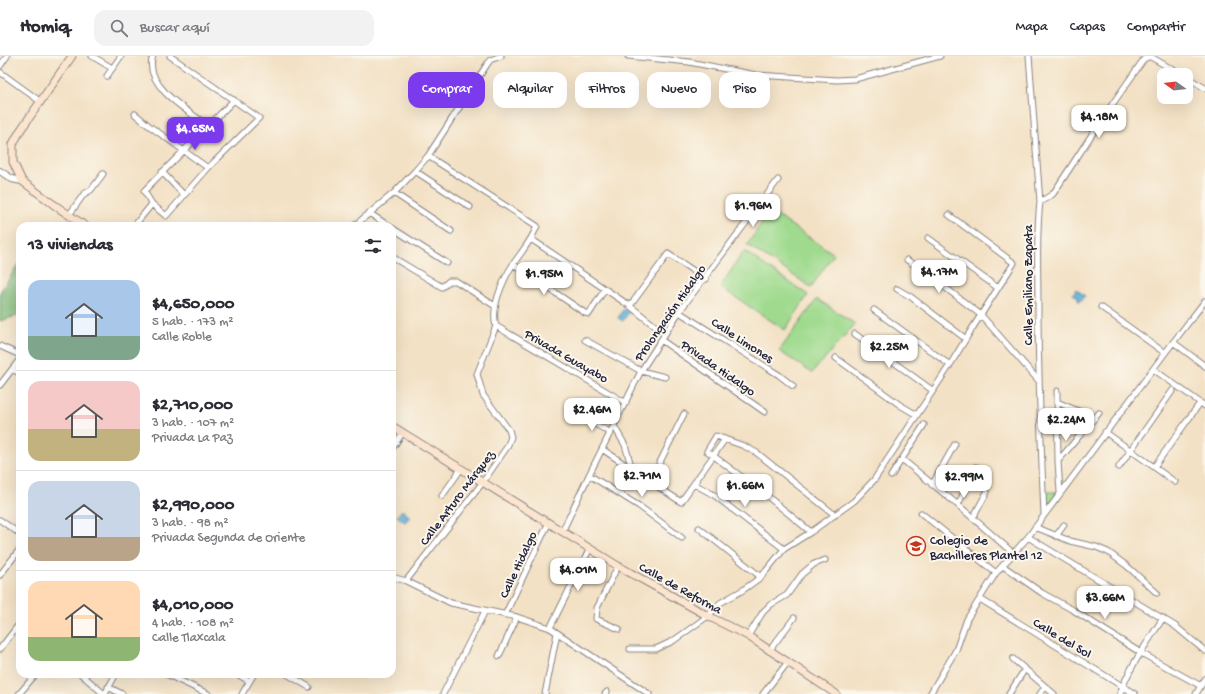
<!DOCTYPE html>
<html lang="es">
<head>
<meta charset="utf-8">
<style>
	body { margin:0; font-family:"Gochi Hand",sans-serif; background:#f2f2f3; color:#2b2b33; height:100vh; display:flex; flex-direction:column; font-size:15px; white-space:nowrap }
	* { box-sizing:border-box; margin:0 }
	p { font-size:13px; color:#7c7c81 }
	.icon { flex:none; width:22px; height:22px; fill:none; stroke:currentColor; stroke-width:2; stroke-linecap:round; stroke-linejoin:round }
	.map { position:relative; flex:1; overflow:hidden }
	.drawer { position:absolute; left:16px; top:166px; width:380px; height:456px; display:flex; flex-direction:column; background:#fff; border-radius:12px; box-shadow:0 4px 16px #0002 }
	.drawer>* { flex:none }
	.hud { position:absolute; left:408px; top:16px; width:380px; height:36px; display:flex; gap:8px }
	.needle { width:26px; rotate:285deg }
	.tools { position:absolute; left:1157px; top:12px; display:grid; gap:8px }
	.tools a { display:grid; place-items:center; width:36px; height:36px; border-radius:8px; background:#fff; box-shadow:0 4px 16px #0002; font-size:20px }
	.price { position:absolute; translate:-50% -34px; padding:0 9px; border-radius:8px; background:#fff; color:#222; font-size:13px; line-height:26px; filter:drop-shadow(0 1px 2px #0008) }
	.price::after { content:''; position:absolute; left:50%; top:24px; width:12px; height:9px; margin-left:-6px; background:inherit; clip-path:polygon(0 0,100% 0,50% 100%) }
	.price.current { background:#7c3aed; color:#fff }
	ul { padding:0; list-style:none }
	li { display:flex; align-items:center; gap:12px; height:100px; padding:0 12px }
	li+li { border-top:1px solid #e1e1e2 }
	li span { display:grid; place-items:center; flex:none; width:112px; height:80px; border-radius:12px; color:#555 }
	li>.icon { margin-inline-start:auto }
	span .icon { width:48px; height:48px; fill:#fffc; stroke-width:1 }
	li b { font-size:17px }
	h2 { display:flex; justify-content:space-between; align-items:center; height:48px; padding:0 12px; font-size:17px }
	.chip { padding:0 14px; border-radius:12px; background:#fff; box-shadow:0 4px 16px #0002; font-size:14px; line-height:36px }
	.chip.current { background:#7c3aed; color:#fff }
	header { display:flex; align-items:center; gap:24px; box-sizing:border-box; height:56px; padding:0 20px; background:#fff; border-bottom:1px solid #e1e1e2 }
	header strong { font-size:19px }
	nav { display:flex; gap:22px; margin-inline-start:auto; font-size:14px }
	.search { width:280px; height:36px; background:#f2f2f3; display:flex; align-items:center; gap:10px; box-sizing:border-box; padding:0 14px; border-radius:12px; color:#7c7c81; font-size:15px }
	.map>svg:first-child { display:block }
</style>
</head>
<body>
<header>
<strong>Homiq</strong>
<div class="search"><svg class="icon" aria-label="search" viewBox="0 0 24 24"><circle cx="10" cy="10" r="6"/><path d="M15 15l6 6"/></svg>Buscar aquí</div>
<nav><a>Mapa</a><a>Capas</a><a>Compartir</a></nav>
</header>
<div class="map">
<svg width="1205" height="638" viewBox="0 0 1205 638">
	<rect width="100%" height="100%" fill="#fbf7ec"/>
	<filter id="ink" filterUnits="userSpaceOnUse"><feTurbulence type="fractalNoise" baseFrequency=".025" numOctaves="2"/><feDisplacementMap in="SourceGraphic" scale="8" xChannelSelector="R" yChannelSelector="G"/><feConvolveMatrix kernelMatrix="1 2 1 2 8 2 1 2 1" color-interpolation-filters="sRGB"/></filter>
	<filter id="wash" filterUnits="userSpaceOnUse"><feTurbulence type="fractalNoise" baseFrequency=".012" numOctaves="4" result="noise"/><feDisplacementMap in="SourceGraphic" scale="16" xChannelSelector="R" yChannelSelector="G"/><feGaussianBlur stdDeviation="0.9" result="paint"/><feColorMatrix in="noise" values="0 0 0 0 0 0 0 0 0 0 0 0 0 0 0 0 0 1.4 0 .05"/><feComposite in="paint" operator="in"/></filter>
	<g filter="url(#wash)">
		<rect width="100%" height="100%" fill="#f3e1c5"/>
		<!-- green -->
		<path fill="#9fda8e" stroke="#607e64" d="M770,155l64,43 -23,33 -64,-42z
			M744,195l64,44 -23,35 -65,-43z
			M817,243l38,25 -43,49 -33,-22z
			M1046,436h12l-11,16z"/>
		<!-- forest -->
		<path fill="#7fba79" stroke="#506e5a" d="M20,206v53l-20,6v-29z"/>
		<!-- water -->
		<path fill="#61b5dd" stroke="#426c8c" d="M1076,233l9,7 -5,5h-2v-4l-5,-3z
			M624,252l5,3 -6,10 -5,-3z
			M402,454l8,7 -5,5 -8,-6z"/>
	</g>
	<g filter="url(#ink)">
		<g fill="none" stroke-linecap="round" stroke-linejoin="round">
			<!-- minor casing -->
			<g stroke="#8a8280" stroke-width="7">
				<path id="minor" d="M92,0l20,12
					M153,0c-11,29 36,56 56,70
					M170,0l89,62 -51,50 -42,48 -14,-12 -8,-13c30,-31 60,-60 90,-91
					M628,0l61,6 67,13 81,5 18,-1 85,-23
					M1029,0l11,146c-4,34 -2,69 -2,103 0,70 3,140 6,210
					M0,10l7,-10
					M0,16l41,30
					M107,20l14,-20
					M1186,21l19,11
					M135,58l13,11 60,43
					M415,115l55,36
					M162,116l22,23
					M394,137l57,38
					M1040,146l13,-8 49,-75 42,-60 4,-2h3l31,18
					M369,157l20,13
					M69,159l15,-21 7,-4 12,-16
					M134,170l18,-22
					M354,170l40,-33 21,-22 13,-15 58,-90 4,-6 11,-4
					M392,172l55,35
					M928,182l70,50
					M531,183l99,67 35,28
					M392,201l50,30 7,-6h7l39,25
					M907,204l14,9 60,46 58,66
					M513,208l72,49 4,1 16,-25
					M897,233l14,8 55,42
					M630,250l38,-52 38,25
					M1101,251l64,46
					M874,254l76,55
					M679,256l100,63 14,11
					M496,270l130,77
					M855,278l77,56
					M585,284l56,31 24,6
					M661,284l104,72
					M1173,286l32,24
					M0,290l20,9
					M836,302l64,47 17,10
					M13,313l7,5
					M1153,313l52,37
					M0,329l20,-26
					M1057,335l1,70 2,31
					M1057,346l38,16
					M581,360l30,17
					M614,370l11,19 7,24
					M1105,376l70,50
					M392,393l11,-17
					M602,393l79,53 44,-63
					M903,404l55,45 55,48
					M1058,405l41,-48
					M1119,411l54,-77
					M1154,411l46,-64
					M589,419l50,31 43,32
					M891,420l33,-51
					M650,426l34,-68
					M694,428l20,11 70,54
					M932,429l23,-41
					M442,440l19,-27
					M958,449l18,-38
					M921,457l75,60
					M973,462l14,-26
					M0,464l20,14
					M1035,471l35,14 26,6 12,5 19,14 30,27
					M699,472l62,49
					M563,474l26,-55 52,-104 38,-59 99,-132
					M811,476l-49,-40 -55,-41 9,-15 28,10 13,7 78,62
					M1056,480l8,-11
					M1028,481l147,89 30,25
					M618,510l-21,42 -1,11 23,10
					M1003,510l39,27 31,17 68,43 60,33
					M0,519l20,-26
					M392,521l14,4 45,22 66,14 33,11 99,66
					M406,525l77,-99 24,-35 4,-10 -2,-7 -26,-35 -6,-21 19,-48c-3,-10 -1,-20 2,-30 4,-12 9,-23 16,-33 8,-12 18,-23 23,-37l-109,-70
					M980,543l155,95
					M505,559l44,-93
					M550,572l40,-80
					M748,580l15,-24 7,-7 17,-10 15,-21 12,-10 11,-4
					M0,593l20,-26
					M630,593h26l17,-8 35,-25 12,-13 23,-13 18,-13 23,-28 27,-17 43,-31 20,-21 76,-115 20,-33 44,-69 -65,-48
					M769,595l25,-33
					M499,600l18,-39
					M1013,603l41,35
					M81,618l23,20
					M166,618l42,20
					M237,618l12,7
					M287,618l22,13
					M108,631l14,7
					M19,638l17,-20
					M105,638l11,-20
					M242,638l12,-20
					M443,638l42,-83
					M545,638l12,-61
					M605,638l2,-2
					M763,638l25,-32
					M930,638l26,-44 11,-31 29,-46 32,-36 137,-184 40,-52
					M1009,638l16,-25
					M1040,638l5,-7
					M1120,638c9,-27 28,-52 43,-76
					M1196,638l9,-15"/>
			</g>
			<!-- tertiary casing -->
			<g stroke="#8a8280" stroke-width="8">
				<path id="tertiary" d="M0,115l12,8 10,2"/>
			</g>
			<!-- secondary casing -->
			<g stroke="#8a8280" stroke-width="9">
				<path id="secondary" d="M72,0l-52,75 -7,13v18l9,19 31,23 32,22
					M392,370l226,140 90,50 40,20 88,58"/>
			</g>
			<!-- minor -->
			<use href="#minor" stroke="#fff" stroke-width="5"/>
			<!-- tertiary -->
			<use href="#tertiary" stroke="#fff" stroke-width="6"/>
			<!-- secondary -->
			<use href="#secondary" stroke="#fce5cf" stroke-width="7"/>
		</g>
	</g>
	<!-- icons -->
	<defs>
		<g id="school-ring" transform="scale(1)"><circle r="9.5" fill="#fbf7ec" stroke="#c8321e" stroke-width="1.5"/><path d="M0-5L7-2L0 1L-7-2ZM-4 1L0 2.5L4 1V4Q0 6-4 4Z" fill="#c8321e"/></g>
	</defs>
	<g fill-rule="evenodd">
		<use href="#school-ring" x="916" y="490"/>
	</g>
	<g text-anchor="middle" stroke-width="4" stroke-linejoin="round" paint-order="stroke">
		<!-- street labels -->
		<g font-size="13" fill="#22223b" stroke="#fbf7ec">
			<text transform="translate(1027 229) rotate(-90)" y="5">Calle Emiliano Zapata</text>
			<text transform="translate(669 256) rotate(-55)" y="5">Prolongación Hidalgo</text>
			<text transform="translate(743 283) rotate(33)" y="5">Calle Limones</text>
			<text transform="translate(567 299) rotate(30)" y="5">Privada Guayabo</text>
			<text transform="translate(719 311) rotate(35)" y="5">Privada Hidalgo</text>
			<text transform="translate(456 441) rotate(-53)" y="5">Calle Arturo Márquez</text>
			<text transform="translate(517 508) rotate(-65)" y="5">Calle Hidalgo</text>
			<text transform="translate(681 531) rotate(29)" y="5">Calle de Reforma</text>
			<text transform="translate(1063 581) rotate(31)" y="5">Calle del Sol</text>
		</g>
		<!-- poi labels -->
		<g font-size="13" fill="#22223b" stroke="#fbf7ec" text-anchor="start">
			<text x="930" y="488">Colegio de<tspan x="930" dy="15">Bachilleres Plantel 12</tspan></text>
		</g>
	</g>
</svg>
<div class="tools">
<a><svg class="needle" viewBox="-14 -14 28 28"><path d="M0-13l5 13h-10z" fill="#e53935"/><path d="M0 13l5-13h-10z" fill="#7c7c81"/></svg></a>
</div>
<b class="price" style="left:1099px;top:83px">$4.18M</b>
<b class="price current" style="left:195px;top:95px">$4.65M</b>
<b class="price" style="left:753px;top:172px">$1.96M</b>
<b class="price" style="left:939px;top:238px">$4.17M</b>
<b class="price" style="left:544px;top:240px">$1.95M</b>
<b class="price" style="left:889px;top:313px">$2.25M</b>
<b class="price" style="left:592px;top:376px">$2.46M</b>
<b class="price" style="left:1066px;top:386px">$2.24M</b>
<b class="price" style="left:642px;top:442px">$2.71M</b>
<b class="price" style="left:964px;top:443px">$2.99M</b>
<b class="price" style="left:745px;top:452px">$1.66M</b>
<b class="price" style="left:578px;top:536px">$4.01M</b>
<b class="price" style="left:1105px;top:564px">$3.66M</b>
<div class="hud">
<a class="chip current">Comprar</a>
<a class="chip">Alquilar</a>
<a class="chip">Filtros</a>
<a class="chip">Nuevo</a>
<a class="chip">Piso</a>
</div>
<section class="drawer">
<h2>13 viviendas<svg class="icon" aria-label="filters" viewBox="0 0 24 24"><path d="M4 7h16M4 17h16"/><circle cx="9" cy="7" r="2"/><circle cx="15" cy="17" r="2"/></svg></h2>
<ul>
<li><span style="background:linear-gradient(#a9c7e8 70%,#7fa58c 0)"><svg class="icon" aria-label="home" viewBox="0 0 24 24"><path d="M3 11l9-7 9 7M6 9v11h12V9"/></svg></span><div><b>$4,650,000</b><p>5 hab. · 173 m²</p><p>Calle Roble</p></div></li>
<li><span style="background:linear-gradient(#f6c9c9 60%,#c2b280 0)"><svg class="icon" aria-label="home" viewBox="0 0 24 24"><path d="M3 11l9-7 9 7M6 9v11h12V9"/></svg></span><div><b>$2,710,000</b><p>3 hab. · 107 m²</p><p>Privada La Paz</p></div></li>
<li><span style="background:linear-gradient(#c9d6e8 70%,#b9a48a 0)"><svg class="icon" aria-label="home" viewBox="0 0 24 24"><path d="M3 11l9-7 9 7M6 9v11h12V9"/></svg></span><div><b>$2,990,000</b><p>3 hab. · 98 m²</p><p>Privada Segunda de Oriente</p></div></li>
<li><span style="background:linear-gradient(#ffd9b3 70%,#8fb573 0)"><svg class="icon" aria-label="home" viewBox="0 0 24 24"><path d="M3 11l9-7 9 7M6 9v11h12V9"/></svg></span><div><b>$4,010,000</b><p>4 hab. · 108 m²</p><p>Calle Tlaxcala</p></div></li>
</ul>
</section>
</div>
</body>
</html>
